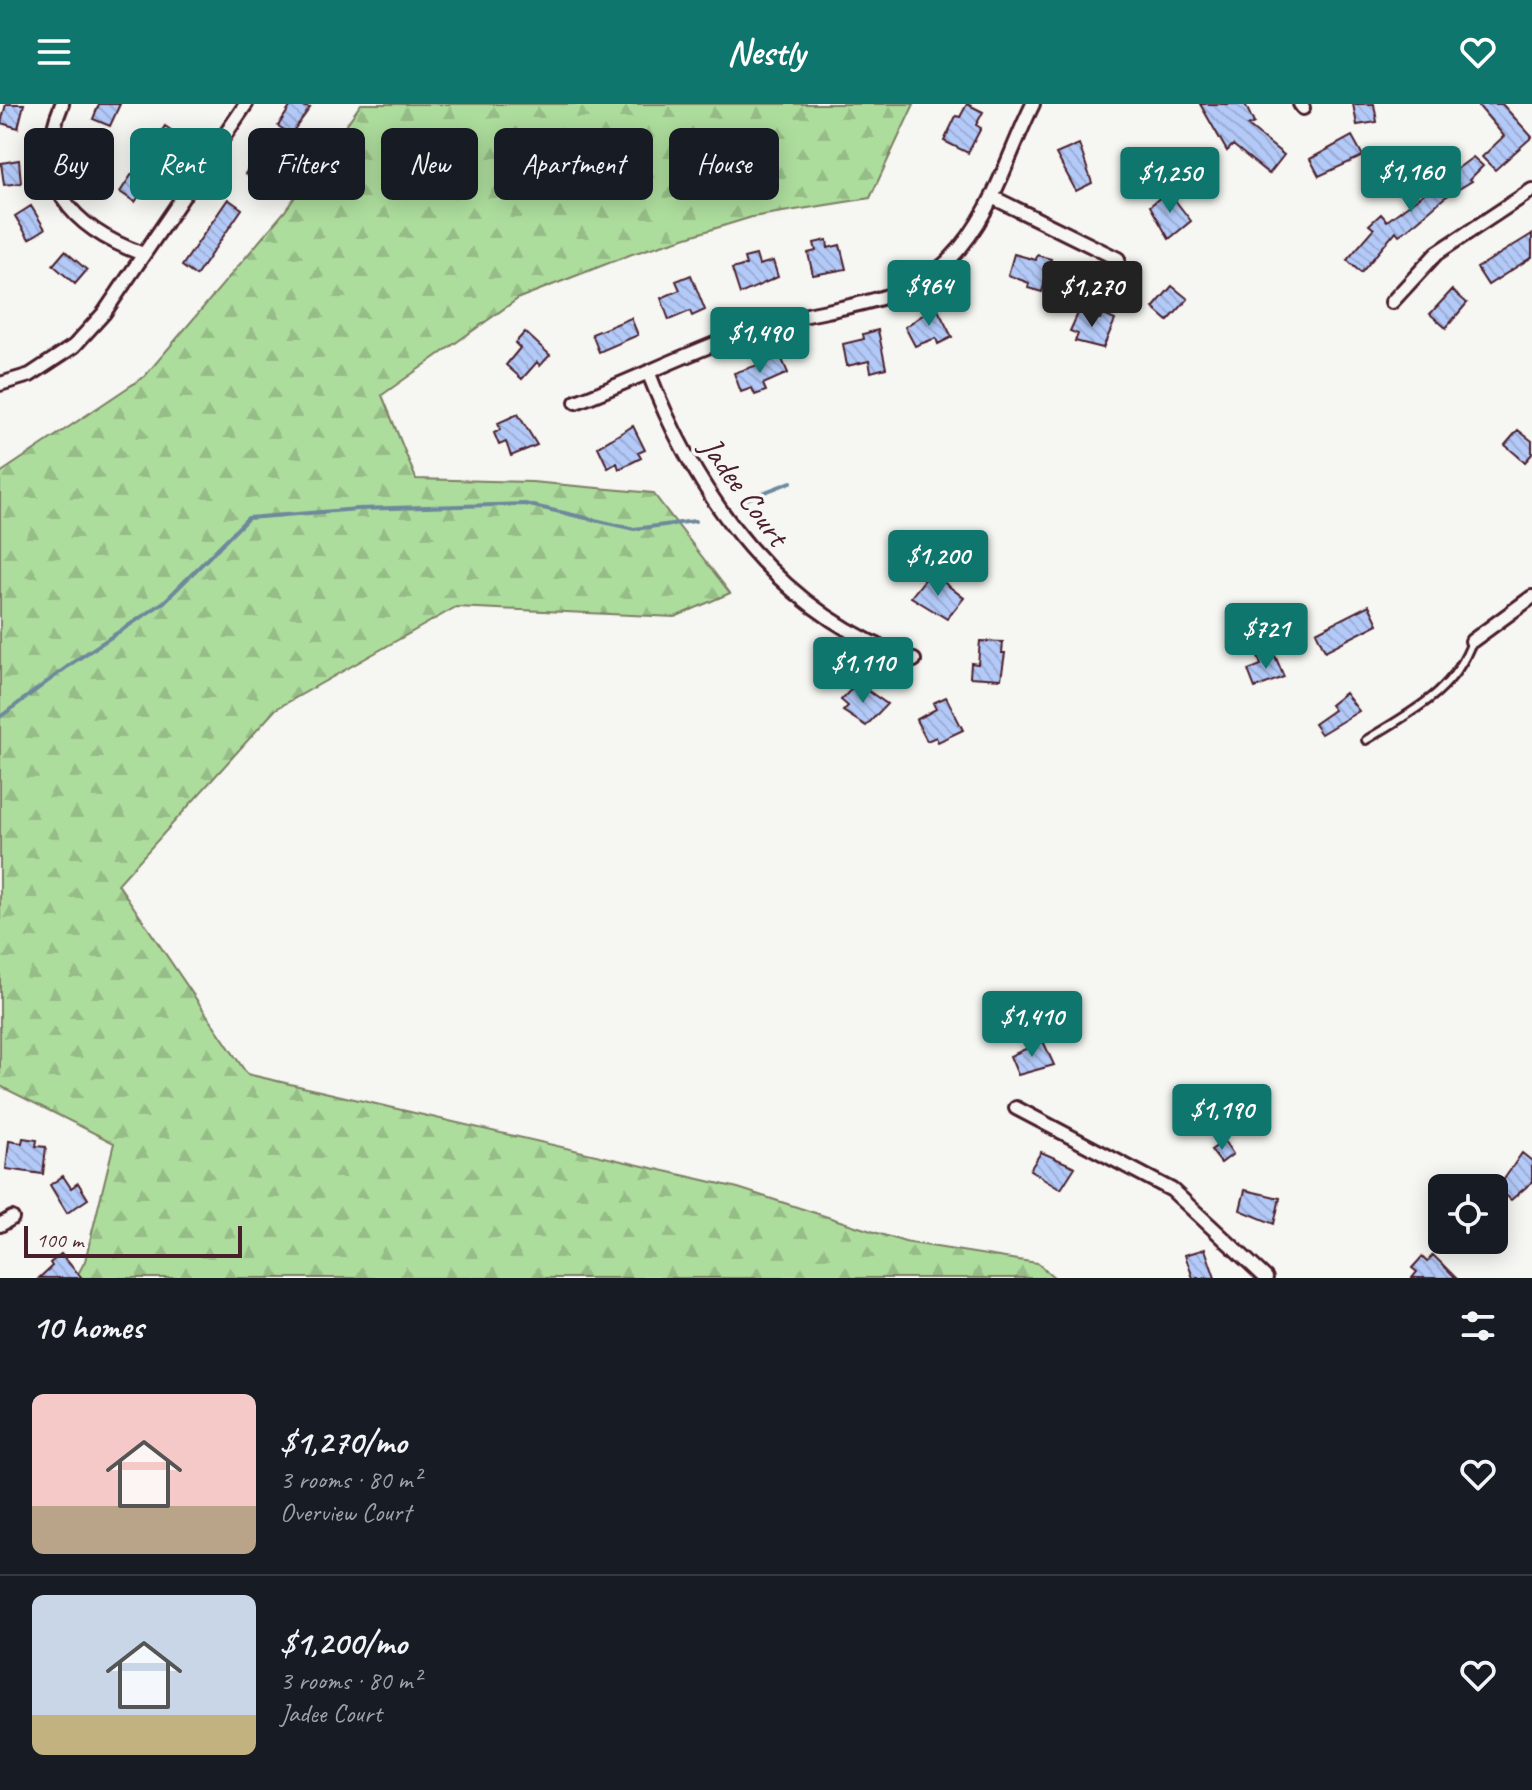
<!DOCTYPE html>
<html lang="en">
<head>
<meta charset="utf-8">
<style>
	body { margin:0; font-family:Caveat,sans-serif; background:#20242c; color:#f1f3f6; height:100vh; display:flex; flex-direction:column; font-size:30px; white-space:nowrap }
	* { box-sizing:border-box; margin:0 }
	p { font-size:26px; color:#9ea1a6 }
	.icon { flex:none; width:44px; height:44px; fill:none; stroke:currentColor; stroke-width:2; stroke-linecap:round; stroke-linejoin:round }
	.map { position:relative; height:1174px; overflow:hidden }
	.drawer { display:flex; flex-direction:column; background:#171b24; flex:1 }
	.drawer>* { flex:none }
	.guide { position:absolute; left:24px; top:24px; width:800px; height:72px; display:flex; gap:16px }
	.controls { position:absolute; left:1428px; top:1070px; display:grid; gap:16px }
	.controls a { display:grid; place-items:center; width:80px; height:80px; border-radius:12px; background:#171b24; box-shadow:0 4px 20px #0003; font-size:40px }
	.scale { position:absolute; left:24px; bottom:20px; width:218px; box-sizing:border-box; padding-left:8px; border:4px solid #4a1f2b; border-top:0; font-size:22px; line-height:28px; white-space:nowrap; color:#4a1f2b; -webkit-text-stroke:6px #f6f6f2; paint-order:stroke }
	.price { position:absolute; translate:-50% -68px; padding:0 18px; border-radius:8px; background:#0f766e; color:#fff; font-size:26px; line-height:52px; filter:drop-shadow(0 2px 4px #0008) }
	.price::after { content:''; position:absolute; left:50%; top:48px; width:24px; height:18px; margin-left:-12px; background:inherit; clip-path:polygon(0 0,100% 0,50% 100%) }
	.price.current { background:#222; color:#fff }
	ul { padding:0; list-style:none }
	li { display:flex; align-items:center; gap:24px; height:200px; padding:0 32px }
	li+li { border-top:2px solid #363941 }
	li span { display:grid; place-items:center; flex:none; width:224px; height:160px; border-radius:12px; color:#555 }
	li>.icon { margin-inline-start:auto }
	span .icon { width:96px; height:96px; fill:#fffc; stroke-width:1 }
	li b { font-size:34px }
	h2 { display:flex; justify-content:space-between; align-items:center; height:96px; padding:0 32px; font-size:34px }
	.chip { padding:0 28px; border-radius:12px; background:#171b24; box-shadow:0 4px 20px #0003; font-size:28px; line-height:72px }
	.chip.current { background:#0f766e; color:#fff }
	header { display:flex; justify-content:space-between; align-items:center; height:104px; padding:0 32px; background:#0f766e; color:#fff; font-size:36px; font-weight:700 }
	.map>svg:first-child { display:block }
</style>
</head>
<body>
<header><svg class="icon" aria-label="menu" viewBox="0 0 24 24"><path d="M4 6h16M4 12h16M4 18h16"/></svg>Nestly<svg class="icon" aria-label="heart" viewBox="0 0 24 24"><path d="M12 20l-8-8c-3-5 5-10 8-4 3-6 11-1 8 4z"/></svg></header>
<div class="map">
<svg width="1532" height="1174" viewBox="0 0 1532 1174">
	<defs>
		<pattern id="forest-firs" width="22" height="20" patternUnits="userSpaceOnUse" patternTransform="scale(2)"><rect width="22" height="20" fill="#addd9d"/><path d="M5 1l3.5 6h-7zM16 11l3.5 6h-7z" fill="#96bd87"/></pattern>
		<pattern id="building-back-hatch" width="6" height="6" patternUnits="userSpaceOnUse" patternTransform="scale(2)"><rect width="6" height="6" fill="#b3caf8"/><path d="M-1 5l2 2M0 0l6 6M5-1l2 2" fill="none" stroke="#9badd5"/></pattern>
	</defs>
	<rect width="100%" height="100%" fill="#f6f6f2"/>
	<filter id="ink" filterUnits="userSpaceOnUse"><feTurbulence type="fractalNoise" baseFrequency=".0125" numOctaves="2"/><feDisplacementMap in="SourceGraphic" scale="16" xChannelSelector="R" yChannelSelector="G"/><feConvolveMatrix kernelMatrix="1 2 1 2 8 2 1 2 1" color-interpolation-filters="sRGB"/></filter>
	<g filter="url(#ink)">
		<!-- forest -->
		<path fill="url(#forest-firs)" stroke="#7c7e64" stroke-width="2" d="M361,0h553l-44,94 -118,19 -120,37 -113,44 -137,97 34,84 116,3 121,11 77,100 -55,24 -219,-10 -180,102 -158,175 129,190 491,114 167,54 132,21 18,15h-979l9,-17 29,-118 -114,-57v-613l145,-97 140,-165z"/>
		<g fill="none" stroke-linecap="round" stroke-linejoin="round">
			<!-- stream -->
			<path stroke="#6e899c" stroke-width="4" d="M747,395l44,-17
				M0,613l75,-56 89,-59 84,-84 110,-9 167,-5 109,25 61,-8"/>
		</g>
		<!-- building -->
		<path fill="url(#building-back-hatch)" stroke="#4a1f2b" stroke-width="2" d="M6,0h18l-6,24 -17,-5z
			M99,0h21l-10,22 -17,-7z
			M292,0l18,4 -19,26 -13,-8z
			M967,0l16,8 -7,13 5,3 -13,25 -24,-12 12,-25 4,1z
			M1200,0h45l9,19 -6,3 36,29 -15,19 -36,-29 -6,6z
			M1353,0h21l3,18 -20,3z
			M1477,0h25l30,33 -37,33 -13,-13 22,-21z
			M165,22l15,10 -13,18 -14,-10z
			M1352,32l11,20 -44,20 -9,-17z
			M1079,40l13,39 -16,8 -20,-37z
			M263,43l14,10 -19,25 -13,-8z
			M1473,53l10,9 -13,13 2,2 -28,17 -36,31 -9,6 -3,-4 -35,42 -14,-13 27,-31 -5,-4 12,-11 6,7z
			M19,56l2,23 -17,2 -3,-22z
			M132,70l15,10 -12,18 -15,-10z
			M1168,87l23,30 -22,18 -19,-33z
			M228,95l14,10 -46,67 -14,-10z
			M31,102l14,23 -16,10 -14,-23z
			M1532,130v23l-44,28 -11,-17z
			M827,136l1,8 12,-3 6,24 -33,6 -5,-22 8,-2 -2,-8z
			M65,147l22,19 -12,14 -22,-19z
			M1014,150l22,6 1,-5 14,4 -9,33 -14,-4 1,-5 -21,-8z
			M756,151l3,10 14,-4 5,16 -38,17 -8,-25 14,-4 -2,-7z
			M691,171l14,35 -13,6 -2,-5 -21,9 -8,-22 19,-8 -4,-9z
			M1172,182l16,13 -20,22 -15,-13z
			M1452,186l15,13 -21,25 -16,-14z
			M936,202l16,31 -14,7 -2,-6 -21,8 -10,-19z
			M1079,207l21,8 2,-5 13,6 -12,28 -28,-7 3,-7 -8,-3z
			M631,214l7,17 -39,17 -7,-18z
			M878,226l8,38 -15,4 -2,-11 -22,5 -4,-22 21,-5 -1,-5z
			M525,228l25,23 -10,11 -3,-4 -15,17 -16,-14 14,-17 -5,-5z
			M781,253l7,16 -25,11 3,7 -11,4 -3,-7 -11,4 -7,-19z
			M518,310l19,31 -26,11 -5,-14 -7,3 -5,-12 6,-3 -2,-7z
			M633,322l12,24 -7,3 3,5 -22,11 -2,-6 -9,5 -10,-21z
			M1518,326l14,11v13l-7,8 -20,-17z
			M927,473l11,9 4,-5 22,17 -17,21 -36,-22z
			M1369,501l9,19 -53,27 -9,-19z
			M980,537l23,1 -1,11h3l-4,26 -31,-2 1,-14 7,1z
			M1273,547l11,26 -29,11 -7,-18 13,-5 -3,-8z
			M857,579l30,21 -21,22 -23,-15 5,-5 -7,-6z
			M1345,589l14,18 -38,23 -7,-10 20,-14 -4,-5z
			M946,593l17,33 -25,12 -2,-5 -9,4 -11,-21 20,-11 -3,-6z
			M1043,937l11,24 -36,10 -8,-19z
			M23,1034l14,2 -1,6 10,1 -3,27 -37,-5 3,-28 13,2z
			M1224,1037l9,13 -12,9 -10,-13z
			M1041,1048l34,15 -14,22 -31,-19z
			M1522,1049l10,8v21l-21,18 -13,-12z
			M63,1072l8,12 7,-5 10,16 -21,14 -17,-28z
			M1245,1086l35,8 -6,26 -34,-14z
			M1205,1145l10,29h-22l-8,-23z
			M61,1150l21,24h-43l13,-12 -2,-3z
			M1433,1151l23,23h-44l5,-6 -5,-4 10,-11 5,5z"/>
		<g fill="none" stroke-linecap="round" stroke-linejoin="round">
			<!-- lane casing -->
			<g stroke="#4a1f2b" stroke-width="12">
				<path id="lane" d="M1366,636c43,-27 89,-48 106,-99"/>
			</g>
			<!-- street casing -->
			<g stroke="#4a1f2b" stroke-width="18">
				<path id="street" d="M62,0c-33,78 9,124 81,150
					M1300,0l3,4
					M992,93l126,62
					M1392,198l45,-49 95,-63
					M649,270c49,126 132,241 265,286
					M0,280l30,-9 44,-29 30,-33 142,-209
					M576,298c61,-23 119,-53 181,-74 63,-22 142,-18 193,-69 42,-42 57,-103 83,-155
					M1472,537l60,-44
					M1016,1004l156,82 94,88
					M0,1121l12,-7"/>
			</g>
			<!-- lane -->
			<use href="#lane" stroke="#f6f6f2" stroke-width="6"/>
			<!-- street -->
			<use href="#street" stroke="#f6f6f2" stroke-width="12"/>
		</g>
	</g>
	<g text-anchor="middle" stroke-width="7" stroke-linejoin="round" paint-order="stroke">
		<!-- street labels -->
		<g font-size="32" fill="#4a1f2b" stroke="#f6f6f2">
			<text transform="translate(745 387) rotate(54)" y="11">Jadee Court</text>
		</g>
	</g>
</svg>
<div class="controls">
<a><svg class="icon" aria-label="locate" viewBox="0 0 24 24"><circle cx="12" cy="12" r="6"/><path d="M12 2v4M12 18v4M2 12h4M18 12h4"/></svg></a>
</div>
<div class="scale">100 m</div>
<b class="price" style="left:1411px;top:110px">$1,160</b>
<b class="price" style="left:1170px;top:111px">$1,250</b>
<b class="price" style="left:929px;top:224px">$964</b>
<b class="price current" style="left:1092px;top:225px">$1,270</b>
<b class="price" style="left:760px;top:271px">$1,490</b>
<b class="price" style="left:938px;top:494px">$1,200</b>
<b class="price" style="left:1266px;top:567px">$721</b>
<b class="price" style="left:863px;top:601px">$1,110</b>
<b class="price" style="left:1032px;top:955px">$1,410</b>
<b class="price" style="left:1222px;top:1048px">$1,190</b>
<div class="guide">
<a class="chip">Buy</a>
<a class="chip current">Rent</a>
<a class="chip">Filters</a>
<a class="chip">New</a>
<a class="chip">Apartment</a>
<a class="chip">House</a>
</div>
</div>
<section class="drawer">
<h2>10 homes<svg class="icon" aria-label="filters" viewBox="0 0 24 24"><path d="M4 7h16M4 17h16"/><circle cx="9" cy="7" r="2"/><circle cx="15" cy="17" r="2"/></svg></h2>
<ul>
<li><span style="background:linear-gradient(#f6c9c9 70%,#b9a48a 0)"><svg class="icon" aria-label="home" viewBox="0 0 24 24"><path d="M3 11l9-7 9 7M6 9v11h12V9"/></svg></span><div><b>$1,270/mo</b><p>3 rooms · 80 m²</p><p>Overview Court</p></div><svg class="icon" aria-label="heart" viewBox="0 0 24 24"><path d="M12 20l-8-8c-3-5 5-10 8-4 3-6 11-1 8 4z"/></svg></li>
<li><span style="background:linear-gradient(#c9d6e8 75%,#c2b280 0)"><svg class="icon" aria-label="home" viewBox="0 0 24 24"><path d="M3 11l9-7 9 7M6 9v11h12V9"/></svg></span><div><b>$1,200/mo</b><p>3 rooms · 80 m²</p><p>Jadee Court</p></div><svg class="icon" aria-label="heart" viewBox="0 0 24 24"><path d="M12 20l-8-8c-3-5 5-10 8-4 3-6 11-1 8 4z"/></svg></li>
</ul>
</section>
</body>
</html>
